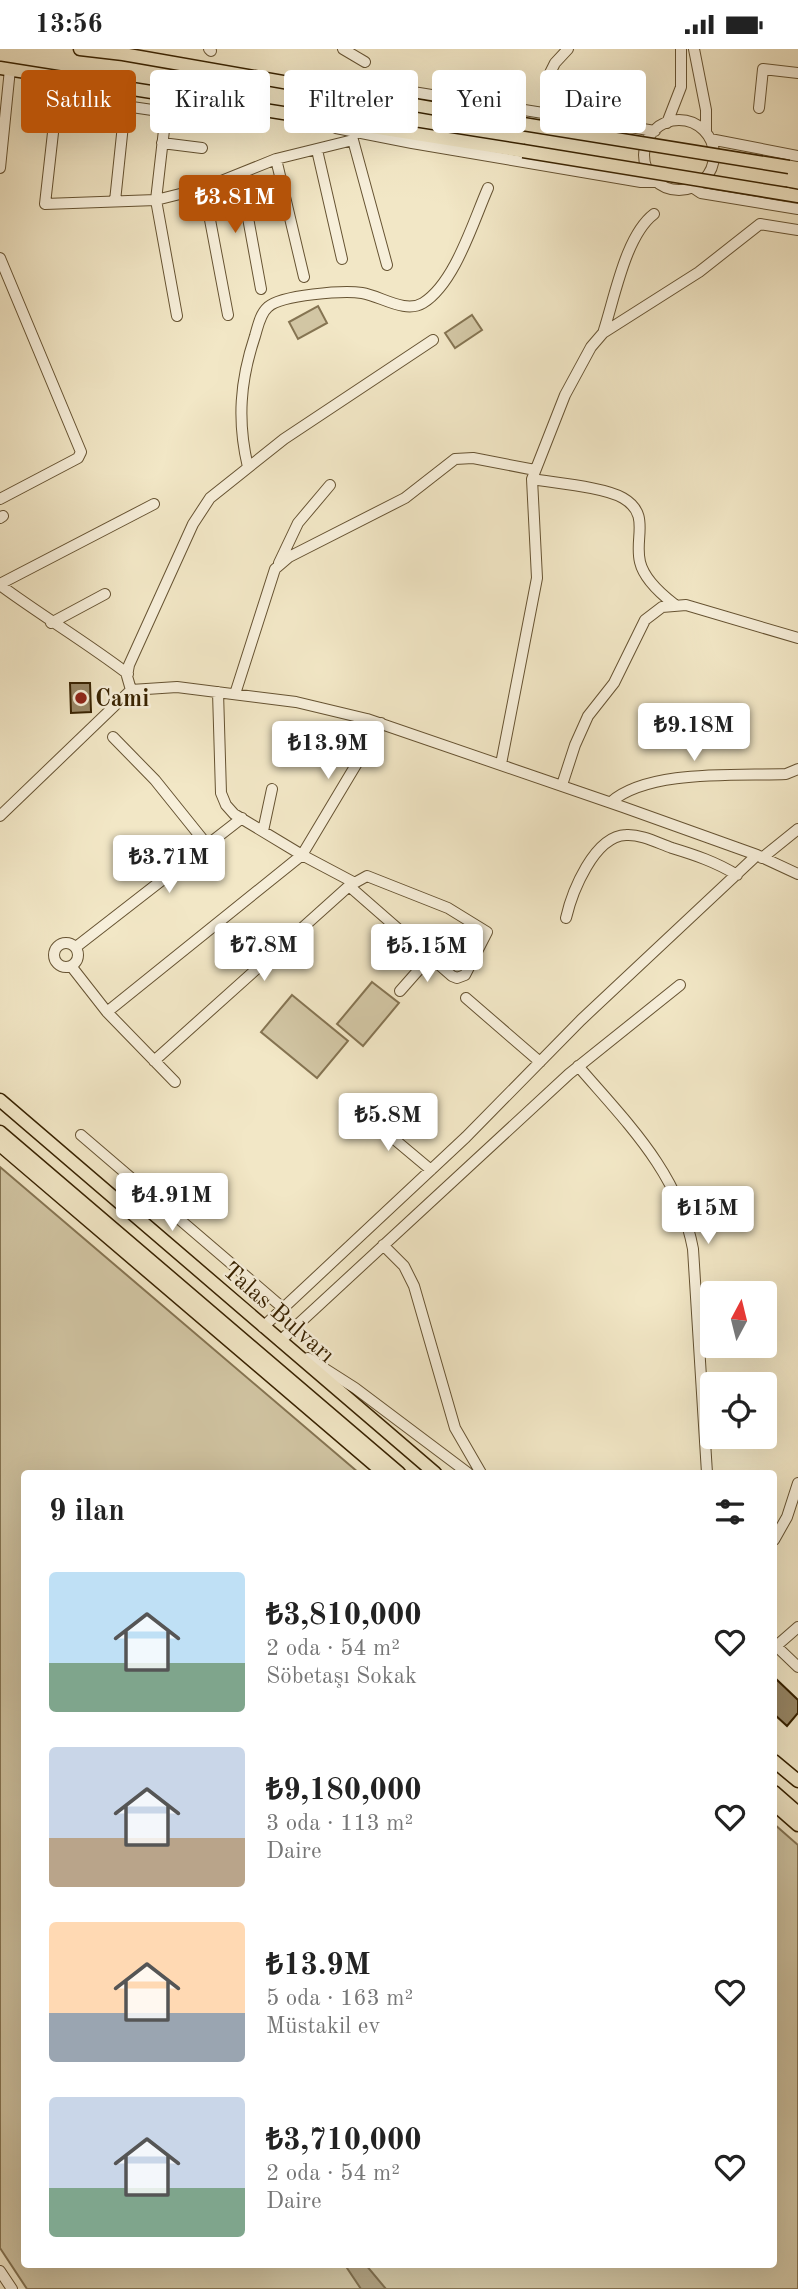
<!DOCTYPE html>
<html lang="tr">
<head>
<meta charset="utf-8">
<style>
	body { margin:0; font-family:"Old Standard TT",serif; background:#f6f6f6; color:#222; height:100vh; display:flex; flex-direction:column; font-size:26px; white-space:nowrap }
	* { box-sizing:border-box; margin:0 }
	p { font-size:23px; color:#767676 }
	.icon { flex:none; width:38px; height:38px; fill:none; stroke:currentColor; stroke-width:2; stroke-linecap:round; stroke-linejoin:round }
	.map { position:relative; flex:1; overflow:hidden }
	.details { position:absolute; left:21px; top:1421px; width:756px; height:798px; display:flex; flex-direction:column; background:#fff; border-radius:7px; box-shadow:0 7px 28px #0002 }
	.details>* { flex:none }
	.hud { position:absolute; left:21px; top:21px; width:756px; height:63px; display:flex; gap:14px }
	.needle { width:46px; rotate:7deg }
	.controls { position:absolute; left:700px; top:1232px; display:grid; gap:14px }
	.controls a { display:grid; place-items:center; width:77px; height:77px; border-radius:7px; background:#fff; box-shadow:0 7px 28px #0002; font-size:35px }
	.price { position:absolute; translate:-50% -60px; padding:0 16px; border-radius:7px; background:#fff; color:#222; font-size:23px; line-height:46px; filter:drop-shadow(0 2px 4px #0008) }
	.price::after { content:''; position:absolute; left:50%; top:42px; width:21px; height:16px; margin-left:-10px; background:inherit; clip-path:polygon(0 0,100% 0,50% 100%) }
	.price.active { background:#b45309; color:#fff }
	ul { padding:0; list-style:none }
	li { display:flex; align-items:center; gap:21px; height:175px; padding:0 28px }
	li span { display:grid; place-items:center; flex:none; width:196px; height:140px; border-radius:7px; color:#555 }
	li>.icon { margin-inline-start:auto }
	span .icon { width:84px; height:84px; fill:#fffc; stroke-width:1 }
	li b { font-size:30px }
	h2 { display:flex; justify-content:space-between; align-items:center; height:84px; padding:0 28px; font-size:30px }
	.pill { padding:0 24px; border-radius:7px; background:#fff; box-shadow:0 7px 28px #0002; font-size:24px; line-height:63px }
	.pill.active { background:#b45309; color:#fff }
	.status { display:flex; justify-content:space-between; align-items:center; height:49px; padding:0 35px; background:#fff; direction:ltr }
	.status svg { height:19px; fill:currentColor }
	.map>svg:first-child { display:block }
</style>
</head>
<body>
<div class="status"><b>13:56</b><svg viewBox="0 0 49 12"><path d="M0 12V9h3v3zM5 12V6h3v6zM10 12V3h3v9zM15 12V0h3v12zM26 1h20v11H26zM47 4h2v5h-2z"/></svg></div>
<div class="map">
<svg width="798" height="2240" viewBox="0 0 798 2240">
	<rect width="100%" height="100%" fill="#f2e7c6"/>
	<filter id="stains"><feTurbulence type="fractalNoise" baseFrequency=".00286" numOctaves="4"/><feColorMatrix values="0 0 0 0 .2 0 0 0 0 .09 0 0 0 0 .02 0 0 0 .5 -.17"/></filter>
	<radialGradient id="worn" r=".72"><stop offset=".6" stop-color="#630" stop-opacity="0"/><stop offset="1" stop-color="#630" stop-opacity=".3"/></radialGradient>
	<!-- green -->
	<path fill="#d2c6a4" stroke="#857452" stroke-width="2" d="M318,257l9,17 -29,16 -9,-17z
		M472,266l10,15 -27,18 -10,-15z
		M372,933l27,21 -36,43 -26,-22z
		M292,946l56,46 -31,37 -56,-46z
		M0,1118l359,306h-335v792h750v-441l24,21v444h-771l-27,-41z"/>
	<!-- water -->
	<path fill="#b3a483" stroke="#82704f" stroke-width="2" d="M345,2216h21l20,24h-25z"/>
	<!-- building -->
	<path fill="#998867" stroke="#382200" stroke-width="2" d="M70,634h20l1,29 -20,1z
		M774,1628l24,23v13l-11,13 -13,-12z"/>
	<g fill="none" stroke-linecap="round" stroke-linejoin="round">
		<!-- minor casing -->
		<g stroke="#665332" stroke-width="12">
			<path id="minor" d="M209,0l2,2
				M343,0l22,13
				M694,0l12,61v23
				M549,26l6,-12 13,-14
				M299,33h40l49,6 267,43
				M168,46l-12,105 21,116
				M56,57l-11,98 111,-4 48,-12 72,-29 77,-19 34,125
				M759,59l4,-39 35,4
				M644 106a35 35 0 1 1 70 0a35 35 0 1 1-70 0Z
				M320,73l16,6 76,15 229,39h16
				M667,74l14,-36v-38
				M710,90l88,17
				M162,94l40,5
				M317,101l25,109
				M276,110l28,118
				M0,119l10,-99
				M240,125l21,115
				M692,138l9,6 97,16
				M204,139l24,127
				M115,152l10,-95 41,6
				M0,209l81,194 -3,6 -78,41
				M604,281c11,-34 22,-95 50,-116
				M248,418c-11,-46 -8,-86 7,-131 3,-10 5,-22 13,-29 13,-12 76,-17 94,-14 19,3 43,21 61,10 32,-20 50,-81 65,-115
				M532,430c23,4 72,8 91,19 28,16 11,40 17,64 4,17 21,32 34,42
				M0,469l3,-2
				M279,514l19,-40 32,-38
				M0,535l154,-80
				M0,536c42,31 86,57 128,89
				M51,574l54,-29
				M131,641l-4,-14 2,-11 64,-141 17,-26 74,-59 149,-99
				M218,643l3,101 5,12 8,9 68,41 51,27
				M235,645l40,-125 14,-12 116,-59 50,-39 18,-1 62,12
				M113,688l42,43 53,66
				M501,715l36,-186 -5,-99 33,-84 26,-48 12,-14 96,-61 61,-48 38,6
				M562,736l13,-40 13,-29 26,-33 31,-63 17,-13 24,-2 112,33
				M611,753c38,-33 126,-26 175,-28l12,-5
				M0,767l131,-126 46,-3 119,15 71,17 256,88 134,48 41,19
				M263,782l9,-42
				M762,809l36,-29
				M566,869c6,-26 28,-82 60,-83 15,-1 32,8 46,13 23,7 44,14 65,27
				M54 906a12 12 0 1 1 24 0a12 12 0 1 1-24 0Z
				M76,898l166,-129
				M71,917l36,46 68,70
				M400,942l30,-34
				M466,949l74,64
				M107,963l195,-157 79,-132
				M154,1012l195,-175 18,-10 81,32 39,24 -22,43 -8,3 -5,-2 -103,-90
				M578,1017c49,57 101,107 115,183l14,224
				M363,1064l68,57
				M81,1086l202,173
				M383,1196l21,21 10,20 41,142 26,45
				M263,1278l203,-190 115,-117 176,-165
				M283,1294l-3,-2 289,-267 111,-89
				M308,1309l47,30 113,85
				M774,1491l13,-23 11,-34
				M774,1595l24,23
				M774,1599l24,-21
				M0,2222l12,18"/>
		</g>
		<!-- major casing -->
		<g stroke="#382200" stroke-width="15">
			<path id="major" d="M80,0l43,5 400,70
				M0,19l523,83
				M786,145l12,2
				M0,1051l435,373
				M0,1083l399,341
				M0,1096l384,328
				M774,1712l24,20
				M774,1743l24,21
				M774,1755l24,21"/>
		</g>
		<!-- minor -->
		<use href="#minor" stroke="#f7efda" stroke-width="10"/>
		<!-- major -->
		<use href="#major" stroke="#f2e7c6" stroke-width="12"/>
		<!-- major-bridge casing -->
		<g stroke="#382200" stroke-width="15" stroke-linecap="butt">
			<path id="major-bridge" d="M523,75l266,43
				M523,102l263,43"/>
		</g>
		<!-- major-bridge -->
		<use href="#major-bridge" stroke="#f2e7c6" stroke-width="12"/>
	</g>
	<!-- markers -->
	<circle fill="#8f2418" stroke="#f7efda" stroke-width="2.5" cx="81" cy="649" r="7"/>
	<g text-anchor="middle" stroke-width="5" stroke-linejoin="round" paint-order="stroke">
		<!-- poi labels -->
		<g font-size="24" font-weight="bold" fill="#382200" stroke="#f7efda" text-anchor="start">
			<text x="95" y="657">Cami</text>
		</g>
		<!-- street labels -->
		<g font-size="24" fill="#382200" stroke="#f7efda">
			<text transform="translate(279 1263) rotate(41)" y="8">Talas Bulvarı</text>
		</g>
	</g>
	<rect width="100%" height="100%" filter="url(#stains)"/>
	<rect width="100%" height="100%" fill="url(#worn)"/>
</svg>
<div class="controls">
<a><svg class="needle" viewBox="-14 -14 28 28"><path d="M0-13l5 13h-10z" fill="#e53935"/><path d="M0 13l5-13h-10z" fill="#767676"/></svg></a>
<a><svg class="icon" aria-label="locate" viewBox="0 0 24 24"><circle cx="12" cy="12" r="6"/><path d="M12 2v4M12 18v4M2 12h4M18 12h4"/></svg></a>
</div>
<b class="price active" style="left:235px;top:186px">₺3.81M</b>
<b class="price" style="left:694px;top:714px">₺9.18M</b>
<b class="price" style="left:328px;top:732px">₺13.9M</b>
<b class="price" style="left:169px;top:846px">₺3.71M</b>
<b class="price" style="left:264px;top:934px">₺7.8M</b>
<b class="price" style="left:427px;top:935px">₺5.15M</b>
<b class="price" style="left:388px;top:1104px">₺5.8M</b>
<b class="price" style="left:172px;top:1184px">₺4.91M</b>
<b class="price" style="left:708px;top:1197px">₺15M</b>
<div class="hud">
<a class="pill active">Satılık</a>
<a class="pill">Kiralık</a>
<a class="pill">Filtreler</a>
<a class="pill">Yeni</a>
<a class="pill">Daire</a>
</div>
<section class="details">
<h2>9 ilan<svg class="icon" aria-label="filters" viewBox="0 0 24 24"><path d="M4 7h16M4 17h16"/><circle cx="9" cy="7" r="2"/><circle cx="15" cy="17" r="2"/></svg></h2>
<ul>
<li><span style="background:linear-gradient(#bfe0f5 65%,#7fa58c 0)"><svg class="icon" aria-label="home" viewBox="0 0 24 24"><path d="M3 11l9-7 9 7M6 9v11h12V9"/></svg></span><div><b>₺3,810,000</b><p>2 oda · 54 m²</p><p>Söbetaşı Sokak</p></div><svg class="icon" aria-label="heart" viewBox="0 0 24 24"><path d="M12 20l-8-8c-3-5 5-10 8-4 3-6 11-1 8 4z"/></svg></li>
<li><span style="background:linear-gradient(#c9d6e8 65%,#b9a48a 0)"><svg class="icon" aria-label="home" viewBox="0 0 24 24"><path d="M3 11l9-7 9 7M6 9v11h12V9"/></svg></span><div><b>₺9,180,000</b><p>3 oda · 113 m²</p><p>Daire</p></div><svg class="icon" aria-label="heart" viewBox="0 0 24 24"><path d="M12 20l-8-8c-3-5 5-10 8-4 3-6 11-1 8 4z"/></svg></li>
<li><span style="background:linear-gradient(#ffd9b3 65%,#9aa5b1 0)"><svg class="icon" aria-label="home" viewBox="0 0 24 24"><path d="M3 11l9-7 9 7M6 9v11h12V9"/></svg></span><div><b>₺13.9M</b><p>5 oda · 163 m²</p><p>Müstakil ev</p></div><svg class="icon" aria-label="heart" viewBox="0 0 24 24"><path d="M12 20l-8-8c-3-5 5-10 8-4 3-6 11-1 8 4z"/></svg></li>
<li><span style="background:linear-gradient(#c9d6e8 65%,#7fa58c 0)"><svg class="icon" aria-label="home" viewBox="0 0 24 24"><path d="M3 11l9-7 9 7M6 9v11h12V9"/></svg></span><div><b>₺3,710,000</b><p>2 oda · 54 m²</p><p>Daire</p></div><svg class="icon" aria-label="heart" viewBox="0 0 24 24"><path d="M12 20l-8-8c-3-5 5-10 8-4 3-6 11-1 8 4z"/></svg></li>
</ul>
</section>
</div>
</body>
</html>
